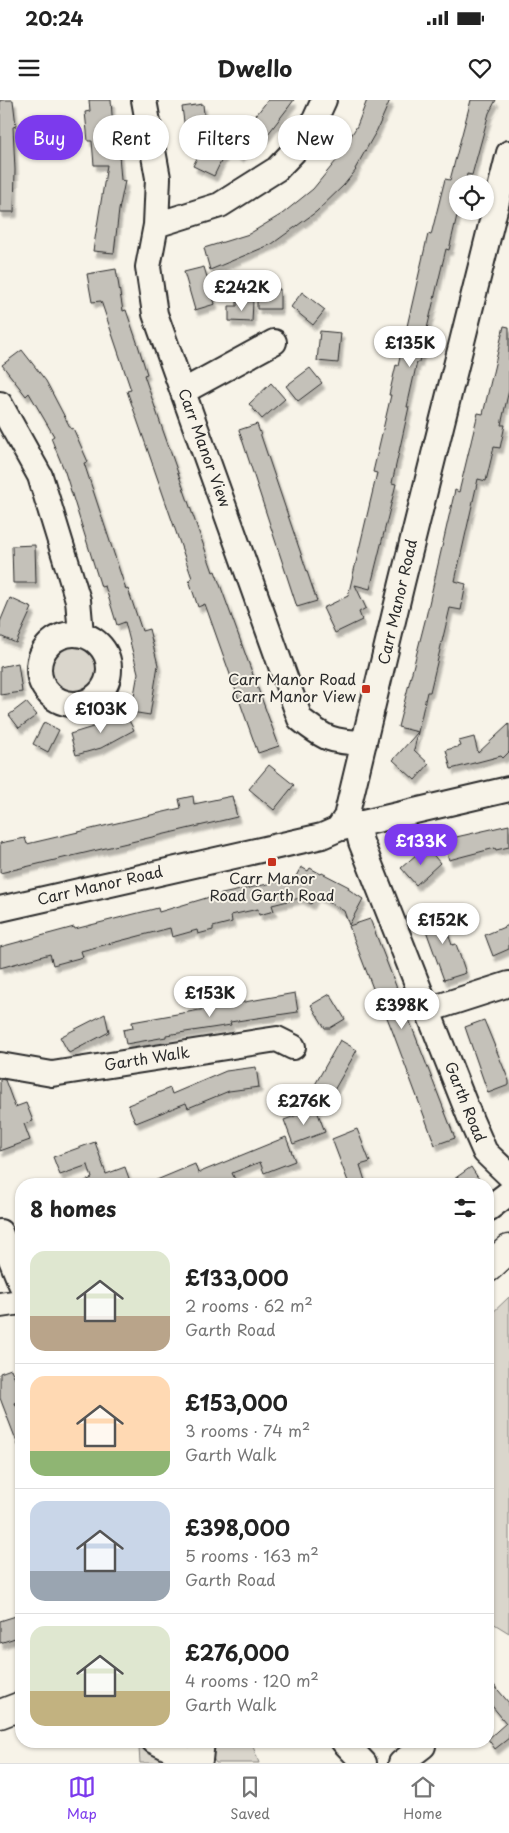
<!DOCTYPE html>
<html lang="en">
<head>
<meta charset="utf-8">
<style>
	body { margin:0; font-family:"Playpen Sans",sans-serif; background:#f2f2f2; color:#222; height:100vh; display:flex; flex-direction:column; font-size:19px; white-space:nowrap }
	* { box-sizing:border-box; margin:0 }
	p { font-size:16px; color:#767676 }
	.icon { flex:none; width:28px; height:28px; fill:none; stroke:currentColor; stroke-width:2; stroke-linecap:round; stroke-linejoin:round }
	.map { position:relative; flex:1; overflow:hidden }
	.sheet { position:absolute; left:15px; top:1078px; width:479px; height:570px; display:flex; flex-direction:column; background:#fff; border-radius:20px; box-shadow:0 1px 4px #0004 }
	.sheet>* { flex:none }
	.hud { position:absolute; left:15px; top:15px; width:480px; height:45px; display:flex; gap:10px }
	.controls { position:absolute; left:449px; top:75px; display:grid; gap:10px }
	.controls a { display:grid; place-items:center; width:45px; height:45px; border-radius:50%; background:#fff; box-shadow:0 1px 4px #0004; font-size:25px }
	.price { position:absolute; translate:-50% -42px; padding:0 11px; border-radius:18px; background:#fff; color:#222; font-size:16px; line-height:32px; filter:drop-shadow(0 1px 2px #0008) }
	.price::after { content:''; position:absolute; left:50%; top:30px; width:15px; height:11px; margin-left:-8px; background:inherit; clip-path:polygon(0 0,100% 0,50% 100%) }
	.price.selected { background:#7c3aed; color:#fff }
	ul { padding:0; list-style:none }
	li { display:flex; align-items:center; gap:15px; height:125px; padding:0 15px }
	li+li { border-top:1px solid #e0e0e0 }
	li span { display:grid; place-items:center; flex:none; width:140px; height:100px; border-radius:15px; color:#555 }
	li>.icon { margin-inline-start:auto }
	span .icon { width:60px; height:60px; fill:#fffc; stroke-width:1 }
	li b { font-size:21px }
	h2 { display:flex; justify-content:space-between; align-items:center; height:60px; padding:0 15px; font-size:21px }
	.tag { padding:0 18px; border-radius:22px; background:#fff; box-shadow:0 1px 4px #0004; font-size:18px; line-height:45px }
	.tag.selected { background:#7c3aed; color:#fff }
	.status { display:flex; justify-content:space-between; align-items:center; height:35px; padding:0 25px; background:#fff; direction:ltr }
	.status svg { height:14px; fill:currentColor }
	header { display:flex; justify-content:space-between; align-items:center; height:65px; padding:0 15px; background:#fff; font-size:22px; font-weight:700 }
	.tabs { display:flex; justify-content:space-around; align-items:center; height:70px; border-top:1px solid #e0e0e0; background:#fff; font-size:14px; color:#767676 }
	.tabs a { display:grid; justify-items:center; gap:2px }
	.tabs .selected { color:#7c3aed }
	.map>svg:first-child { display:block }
</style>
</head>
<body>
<div class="status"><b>20:24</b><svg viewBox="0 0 49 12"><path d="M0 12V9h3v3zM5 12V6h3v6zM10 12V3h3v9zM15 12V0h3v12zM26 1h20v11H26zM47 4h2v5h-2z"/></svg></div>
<header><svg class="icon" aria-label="menu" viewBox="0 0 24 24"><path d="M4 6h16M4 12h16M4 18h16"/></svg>Dwello<svg class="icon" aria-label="heart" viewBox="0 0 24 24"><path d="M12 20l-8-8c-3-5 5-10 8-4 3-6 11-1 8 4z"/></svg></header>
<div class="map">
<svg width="509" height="1663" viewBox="0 0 509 1663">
	<defs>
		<filter id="shadow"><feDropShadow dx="3" dy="5.5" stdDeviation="1" flood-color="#0004"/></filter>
	</defs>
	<rect width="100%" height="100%" fill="#f7f3e8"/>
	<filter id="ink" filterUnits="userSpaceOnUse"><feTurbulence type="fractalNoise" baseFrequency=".02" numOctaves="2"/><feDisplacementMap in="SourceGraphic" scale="10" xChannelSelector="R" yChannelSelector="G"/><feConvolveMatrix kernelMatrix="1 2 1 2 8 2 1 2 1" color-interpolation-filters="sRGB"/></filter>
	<g filter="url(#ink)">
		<!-- green -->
		<path fill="#dad6cc" stroke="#82807c" d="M46 569a28 28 0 1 1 56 0a28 28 0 1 1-56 0Z
			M509,1197v336l-21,-13v-303z
			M208,1641h43l8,22h-43l-6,-9z
			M139,1648l13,2 26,13h-38z"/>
		<!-- building -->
		<path fill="#c4c1b9" stroke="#2b2b2b" filter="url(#shadow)" d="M0,0h13l3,26 -3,1 2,43 -1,42h-14z
			M89,0h22l2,30 4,-1 4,51 4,1 -6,29 -5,43 -21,-2 14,-86h-13l-2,-24h-4l-3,-29 5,-1z
			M268,0h26l-26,34 -29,23 -10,-12 -15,31 -21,-10 14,-28 2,16 44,-35z
			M367,0h23l-13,30 -22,39 1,1 -12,15 -28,27 -44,32 -62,26 -6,-22 45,-14 33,-20 31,-25 23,-28 21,-35z
			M471,0h25l-7,13 -17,62 -5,-1 -2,10h-7v27l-9,39 -3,-1 -27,113h-2l-10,45h2l-17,76 4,1 -26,105 -15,-4 11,23 -7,4 3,8 -27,13 -12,-25 25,-12 29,-123 -4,-1 18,-77h-2l7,-30 2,1 30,-132 3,1 14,-56 5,1z
			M203,4l3,30 -20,3 -4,-30z
			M204,167l11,37 -20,6 -11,-38z
			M116,169l7,42 3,-1 12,35 9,29 -3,1 16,47 53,150 2,-1 64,175 -21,7 -53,-149 -7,3 -9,-27 3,-2 -60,-173 -5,-14 4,-1 -30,-89 -9,1 -5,-28z
			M264,189h16v20h-23v-13h6z
			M302,192l23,18 -12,15 -22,-18z
			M237,201h16l-1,21 -23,-1v-15h8z
			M504,226l5,1v63l-8,35h4l-5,23 -6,-1 -8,34 -8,-2 -23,102 11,3 -5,26 -11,-2 -20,84h-3l-13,58 15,14 -14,16 -22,-20 25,-28 -20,-5 28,-110 29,-127 4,2 19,-79 5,1z
			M320,231l21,2 -3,30 -21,-2z
			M22,250l24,31 25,48 2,-1 15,34 -4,1 42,127 2,-1 14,42 7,-2 9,36 -8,50 -19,-3 7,-39 -13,-51 -8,3 -12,-39 -4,1 -36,-115 -14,-34 3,-2 -25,-43 -3,3 -24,-31z
			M310,268l12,15 -24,18 -12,-15z
			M271,283l14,16 -23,20 -13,-15z
			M257,324l60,177 -20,6 -58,-177z
			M35,445l1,38h-23l-1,-37z
			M10,498l22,10 -16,35 -16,-7v-14z
			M18,563l4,29 -22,3v-28z
			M26,602l11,13 -18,13 -10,-13z
			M124,611l10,19 -33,18 -25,7 -6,-21 26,-8z
			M44,622l15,8 -11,22 -15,-8z
			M509,624v28l-6,6 -2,-2 -50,13 -5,-19 15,-4 -2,-5 15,-4 4,16z
			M269,665l25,20 -20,25 -25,-21z
			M193,696l1,8 38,-8 5,21 -237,56v-30l25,-5 2,6 154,-36 -2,-9z
			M509,725v22l-13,3 -1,-2 -46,12 -6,-20z
			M426,746l14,17 -24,22 -15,-17z
			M301,767l7,4 2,-3 11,6 1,-1 27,14 -1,2 15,10 -14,26 -5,-14 -28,-16 -5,9 -11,-6 -28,7 2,6 -15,4 -1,-6 -27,6 1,7 -19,5v3l-15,4 -1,-4 -25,7 -2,-9 -89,23 2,6 -30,8 -3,-11 -50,14v-21l74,-20 1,2 83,-21 1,4 54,-16 82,-18z
			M439,808l13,37 4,-1 10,29 -22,7 -24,-66z
			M370,819l85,219 -20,7 -43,-115 -16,-40 -2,1 -25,-65z
			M509,825v24l-16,7 -8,-21z
			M295,893l3,19 -68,10 1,3 -65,10v2l-40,7 -3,-14 10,-2 -1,-6z
			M330,894l15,25 -15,9h-5l-14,-23z
			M105,914l4,18 -40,21 -9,-16z
			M484,920l25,61v4l-21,8 -23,-66z
			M340,940l17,10 -28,49 -17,-9z
			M256,967l3,20 -30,4 -41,17 -2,-5 -50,20 -8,-18 42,-17 2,6 54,-23z
			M0,979l5,1 10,27 11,-4 7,18 -9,3 6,16 -30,11z
			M316,1008l9,24 -32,12 -9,-24z
			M357,1029l13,33 -10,3 6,19h-17l-17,-45z
			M286,1037l9,24 -31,12 -4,-11 -28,11 5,11h-90l48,-20 3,9z
			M95,1042l11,32 19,-7 6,17h-48v-2l9,-4 -4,-13 -28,10 -7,-18z
			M471,1067l11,17h-35l17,-12z
			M11,1269l10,24v7l-6,3 6,12v38l-21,-55v-25z
			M19,1515l2,21 -21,7v-22z
			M488,1578l21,25v35l-14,11 -7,-10 18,-16 -18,-22z"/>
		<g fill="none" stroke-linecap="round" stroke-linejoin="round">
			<!-- minor casing -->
			<g stroke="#2b2b2b" stroke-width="28">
				<path id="minor" d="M144,0l14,78 -2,47 -8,42 7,47 145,405c25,20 32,23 64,24
					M156,125l64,-20 57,-36 21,-22 15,-23 11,-24
					M184,291l90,-49
					M0,304l40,72 38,124 3,34
					M39 569a35 35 0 1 1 70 0a35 35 0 1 1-70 0Z
					M357,725l4,17 110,278 14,32 24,23
					M342,728l167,-39
					M0,809l322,-73 16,-7 8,-12 56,-234 107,-430
					M428,910l81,-26
					M0,965l52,9 225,-35 16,8
					M488,1109l21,-16
					M0,1132l21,52
					M0,1205l21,-3
					M154,1641l24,12 9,10
					M343,1641l21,22
					M200,1660l2,-19
					M401,1663l22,-17"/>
			</g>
			<!-- major casing -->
			<g stroke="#2b2b2b" stroke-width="31">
				<path id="major" d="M488,1168l21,-19
					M0,1614l21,-8"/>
			</g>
			<!-- minor -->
			<use href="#minor" stroke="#f7f3e8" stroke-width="24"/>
			<!-- major -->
			<use href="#major" stroke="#f7f3e8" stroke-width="28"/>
		</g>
	</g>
	<!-- markers -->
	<g fill="#c8321e" stroke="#f7f3e8" stroke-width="2">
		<rect x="361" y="584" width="10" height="10" rx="2.5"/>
		<rect x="267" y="757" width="10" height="10" rx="2.5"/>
	</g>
	<g text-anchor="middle" stroke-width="4" stroke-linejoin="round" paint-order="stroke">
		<!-- street labels -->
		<g font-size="15" fill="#2b2b2b" stroke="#f7f3e8">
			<text transform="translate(204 348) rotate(70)" y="5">Carr Manor View</text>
			<text transform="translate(398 502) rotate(-77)" y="5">Carr Manor Road</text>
			<text transform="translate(100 786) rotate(-13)" y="5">Carr Manor Road</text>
			<text transform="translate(147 959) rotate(-9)" y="5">Garth Walk</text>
			<text transform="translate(465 1002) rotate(68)" y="5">Garth Road</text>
		</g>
		<!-- poi labels -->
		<g font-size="15" fill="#2b2b2b" stroke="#f7f3e8" text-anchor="end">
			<text x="356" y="585">Carr Manor Road<tspan x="356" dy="17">Carr Manor View</tspan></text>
			<text x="272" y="784" text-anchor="middle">Carr Manor<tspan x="272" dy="17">Road Garth Road</tspan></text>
		</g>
	</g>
</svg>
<div class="controls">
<a><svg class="icon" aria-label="locate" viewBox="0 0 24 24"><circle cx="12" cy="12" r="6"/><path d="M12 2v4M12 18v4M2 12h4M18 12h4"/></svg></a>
</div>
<b class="price" style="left:242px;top:212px">£242K</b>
<b class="price" style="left:410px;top:268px">£135K</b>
<b class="price" style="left:101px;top:634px">£103K</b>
<b class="price selected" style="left:421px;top:766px">£133K</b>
<b class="price" style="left:443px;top:845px">£152K</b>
<b class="price" style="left:210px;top:918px">£153K</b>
<b class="price" style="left:402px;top:930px">£398K</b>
<b class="price" style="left:304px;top:1026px">£276K</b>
<div class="hud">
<a class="tag selected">Buy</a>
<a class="tag">Rent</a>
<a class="tag">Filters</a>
<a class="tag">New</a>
</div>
<section class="sheet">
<h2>8 homes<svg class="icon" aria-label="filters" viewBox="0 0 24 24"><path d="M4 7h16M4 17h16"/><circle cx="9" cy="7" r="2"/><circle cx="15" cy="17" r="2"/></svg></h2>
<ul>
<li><span style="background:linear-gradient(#dfe7d0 65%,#b9a48a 0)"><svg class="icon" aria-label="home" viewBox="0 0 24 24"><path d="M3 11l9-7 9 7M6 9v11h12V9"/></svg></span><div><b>£133,000</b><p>2 rooms · 62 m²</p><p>Garth Road</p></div></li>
<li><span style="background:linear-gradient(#ffd9b3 75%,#8fb573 0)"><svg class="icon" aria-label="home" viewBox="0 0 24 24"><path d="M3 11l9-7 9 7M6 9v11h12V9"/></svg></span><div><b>£153,000</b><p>3 rooms · 74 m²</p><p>Garth Walk</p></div></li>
<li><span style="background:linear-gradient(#c9d6e8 70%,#9aa5b1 0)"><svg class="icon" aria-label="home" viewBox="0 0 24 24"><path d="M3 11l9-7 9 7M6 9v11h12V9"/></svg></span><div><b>£398,000</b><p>5 rooms · 163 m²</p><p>Garth Road</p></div></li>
<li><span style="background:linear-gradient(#dfe7d0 65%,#c2b280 0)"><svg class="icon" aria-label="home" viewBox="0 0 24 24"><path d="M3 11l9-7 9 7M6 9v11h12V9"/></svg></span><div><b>£276,000</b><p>4 rooms · 120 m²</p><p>Garth Walk</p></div></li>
</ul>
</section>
</div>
<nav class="tabs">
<a class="selected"><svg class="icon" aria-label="map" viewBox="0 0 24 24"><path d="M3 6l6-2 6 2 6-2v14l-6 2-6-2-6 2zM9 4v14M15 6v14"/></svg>Map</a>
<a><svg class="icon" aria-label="saved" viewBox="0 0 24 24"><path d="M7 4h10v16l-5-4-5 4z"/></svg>Saved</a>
<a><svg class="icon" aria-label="home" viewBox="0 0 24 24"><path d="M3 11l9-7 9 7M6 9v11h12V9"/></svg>Home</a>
</nav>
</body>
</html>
